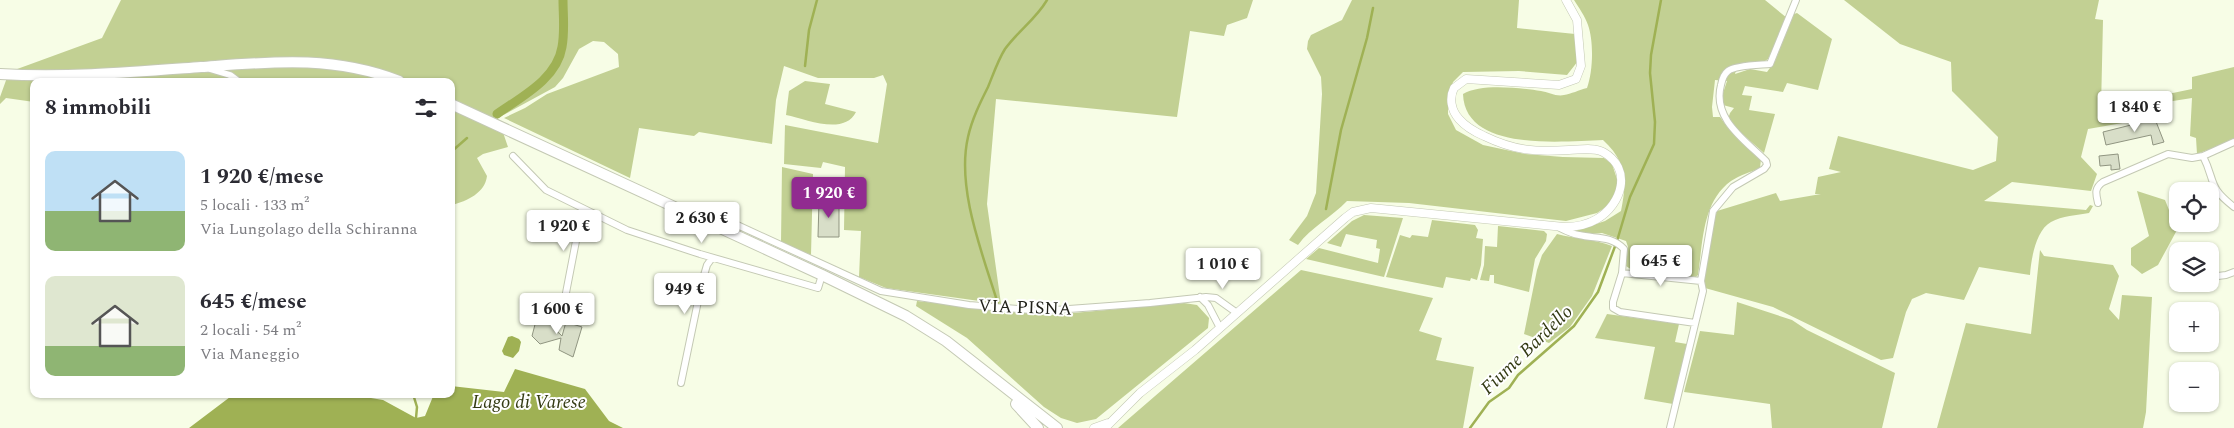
<!DOCTYPE html>
<html lang="it">
<head>
<meta charset="utf-8">
<style>
	body { margin:0; font-family:Spectral,serif; background:#f7f7f7; color:#2b2b33; height:100vh; display:flex; flex-direction:column; font-size:19px; white-space:nowrap }
	* { box-sizing:border-box; margin:0 }
	p { font-size:16px; color:#7c7c81 }
	.icon { flex:none; width:28px; height:28px; fill:none; stroke:currentColor; stroke-width:2; stroke-linecap:round; stroke-linejoin:round }
	.map { position:relative; flex:1; overflow:hidden }
	.panel { position:absolute; left:30px; top:78px; width:425px; height:320px; display:flex; flex-direction:column; background:#fff; border-radius:10px; box-shadow:0 1px 4px #0004 }
	.panel>* { flex:none }
	.tools { position:absolute; left:2169px; top:182px; display:grid; gap:10px }
	.tools a { display:grid; place-items:center; width:50px; height:50px; border-radius:10px; background:#fff; box-shadow:0 1px 4px #0004; font-size:25px }
	.price { position:absolute; translate:-50% -42px; padding:0 11px; border-radius:5px; background:#fff; color:#222; font-size:16px; line-height:32px; filter:drop-shadow(0 1px 2px #0008) }
	.price::after { content:''; position:absolute; left:50%; top:30px; width:15px; height:11px; margin-left:-8px; background:inherit; clip-path:polygon(0 0,100% 0,50% 100%) }
	.price.on { background:#912b90; color:#fff }
	ul { padding:0; list-style:none }
	li { display:flex; align-items:center; gap:15px; height:125px; padding:0 15px }
	li span { display:grid; place-items:center; flex:none; width:140px; height:100px; border-radius:10px; color:#555 }
	li>.icon { margin-inline-start:auto }
	span .icon { width:60px; height:60px; fill:#fffc; stroke-width:1 }
	li b { font-size:21px }
	h2 { display:flex; justify-content:space-between; align-items:center; height:60px; padding:0 15px; font-size:21px }
	.map>svg:first-child { display:block }
</style>
</head>
<body>
<div class="map">
<svg width="2234" height="428" viewBox="0 0 2234 428">
	<rect width="100%" height="100%" fill="#f7fde6"/>
	<!-- green -->
	<path fill="#c2d093" d="M121,0h1132l-6,18 -20,7 -3,11 -34,-5 -13,86 -181,-18 -9,105 14,100 -115,-16 -27,-11 2,-46 -17,-1 1,-63 -22,-5 -2,6 -37,-4 1,-39 93,18 9,-59 -4,-9 -9,3h-56l-34,-12 -8,34 -4,44 -73,-12 -5,4 -55,-8 -9,50 -126,-60 21,-10 22,-14 72,-27 -1,-13 -14,-12 -11,-1 -14,8 -16,29 -8,9 -57,31 10,29 -25,7 -6,4 10,18c-2,17 -20,25 -35,29l-1,-124h-417v21l-28,-4 -6,6v-7l9,-25 93,-34z
		M1352,0h167l-2,28 58,6 3,27 -11,14 -48,-4 -56,1 -10,10 -5,16v16l8,16 27,15 42,9 38,3 41,1 8,6 5,15v12l-8,14 -12,8 -31,8 -157,-18 -62,-2c-15,16 -36,26 -49,44l-9,-5 18,-24 9,-23 6,-99 -1,-17 -14,-28 1,-8 3,-6 31,-15z
		M1574,0h191l22,18 -19,41 -6,4 -24,1 -3,10 15,-5 17,3 8,-11 19,-47 3,-1 35,26 -14,51 -31,-7 -4,9 -38,-6 -3,9 10,1 -3,14 26,4 -11,39 -32,-28 -4,-6 2,-6 4,-5 -11,-3v-12l4,-12 -12,-1 -3,27 1,10h7l8,11 33,31 -1,9c-9,4 -20,7 -29,13 -29,21 -28,61 -33,94l-2,2 -61,-5 -9,-6 2,-19 -2,-6 -24,-8 -11,1 -16,-3 30,-10 16,-10c6,-30 6,-49 -18,-71 -39,1 -138,13 -140,-46 18,-11 57,-6 78,-3 7,1 16,6 23,4 7,-1 15,-5 23,-7 6,-17 7,-46 1,-63 -3,-9 -9,-17 -14,-25z
		M1844,0h255l-4,19 8,1 -2,88 91,-19v-12l42,-10v73l-37,14 -1,-16 -6,-2 2,-38 -38,6 3,13 -69,12 -7,28 16,17 -6,17 -79,-9 -28,19 102,9 4,-5 3,1 -4,7c-12,2 -27,3 -38,9 -15,8 -20,37 -21,53l-51,-8 -15,33 -38,-7 -14,6 -6,13 -13,46 -12,2 -108,-53 -68,-19c-2,-25 4,-53 12,-77l59,-18 4,8 41,-7h-6l3,-17 23,-5 -12,-3 9,-33 135,34 23,-9 2,-24 -46,-46 -1,-29 -51,-18z
		M805,81l25,3 -5,20 31,8c-12,24 -50,7 -70,3l3,-24z
		M782,167l31,7 -2,81 -30,-13z
		M2137,191l28,9 12,30 -19,35 -16,9 -11,-9v-17l18,-12z
		M1364,215l39,3 -19,59 -78,-18 13,-11 59,15 2,-14 -4,-1 1,-8 -31,-6 -5,13 -14,-4 25,-22z
		M1432,220l43,5 3,5 -2,8 7,1 -2,26 -4,15 -6,-2 -1,3 -24,-4 -3,11 -57,-11 14,-42 10,3 2,-3 16,2z
		M1498,226l46,5 3,3 -1,7 -11,18 -6,33 -35,-9v-8h-4l-1,6 -9,-1 4,-15 1,-19 12,1z
		M1557,234c19,5 38,5 55,12l-20,50 -22,31 -21,16 -25,-9 13,-64 5,-15z
		M2040,250l4,6 69,9 6,11 -10,33 10,11 3,-25 30,2 -6,115 -3,16h-206l29,-105 65,11z
		M1301,270l132,28 -14,33 23,7 -6,22 38,7 -11,61h-345z
		M917,301l134,14 133,-12 13,2 12,13 -1,10 -112,91 -19,4 -16,-5 -17,-11 -77,-69 -51,-32z
		M1737,302l55,18 15,10 88,43 -13,55h-110l-2,-24 -86,-12 16,-61 34,4z
		M1607,314l72,10 -4,18 12,2 -14,60 -29,-5 11,-52 -60,-9z"/>
	<!-- water -->
	<path fill="#9fb154" d="M512,336l7,3 2,3 -2,9 -6,7 -9,-3 -2,-4 6,-14z
		M515,369l70,20 24,32 14,7h-434l45,-34h113l36,6 33,18 9,-2 9,-22h17v-8l53,6z"/>
	<g fill="none" stroke-linecap="round" stroke-linejoin="round">
		<!-- stream -->
		<path stroke="#9fb154" stroke-width="2.5" d="M805,66l4,-36 8,-30
			M451,152l16,-14
			M1326,209l15,-79 26,-92 6,-30
			M998,304c-15,-49 -42,-115 -30,-167 4,-18 12,-34 20,-50 5,-12 10,-27 17,-38 13,-18 31,-30 42,-49
			M413,394l4,13 -1,11
			M1470,428l19,-26 20,-14 9,-13 56,-49 24,-34 19,-51 13,-44 24,-53 1,-22 -5,-49 1,-18 10,-55"/>
		<!-- canal -->
		<path stroke="#9fb154" stroke-width="9" d="M497,114c24,-17 60,-35 65,-67 3,-16 1,-32 1,-47"/>
	</g>
	<!-- building -->
	<path fill="#d8dec8" stroke="#909581" d="M2155,119l9,23 -11,3 -2,-10 -45,10 -3,-13z
		M2118,154l2,15 -9,1v-5l-11,1 -1,-10z
		M819,201h20v36h-21z
		M538,313l24,23 4,-14 16,5 -9,30 -14,-7 2,-12 -21,6 -8,-8z"/>
	<g fill="none" stroke-linecap="round" stroke-linejoin="round">
		<!-- minor casing -->
		<g stroke="#c4c9b4" stroke-width="8">
			<path id="minor" d="M210,69l20,6 8,6
				M513,156l33,34 81,40 73,24 118,34 4,-13
				M2203,156c13,26 4,30 31,51
				M2098,203c-2,-9 -4,-15 5,-21l65,-28 24,4 11,-2 31,-14
				M722,218l159,73 88,14 73,6 108,-8 56,-6 10,1 21,15
				M1560,228c6,3 12,6 19,7 16,4 32,0 45,14l-2,24 -9,29v6l7,4 75,11
				M1622,273l79,8
				M2210,277l16,-2 8,-3
				M1200,297l8,8 12,23
				M565,298l17,-88
				M681,383l21,-101 5,-17 5,-7
				M1670,428l33,-137 -2,-10 12,-70 20,-24 31,-18 3,-4 -1,-4c-21,-21 -54,-42 -45,-76 1,-5 3,-11 7,-14 8,-6 32,-6 42,-7l26,-64"/>
		</g>
		<!-- tertiary casing -->
		<g stroke="#c4c9b4" stroke-width="9">
			<path id="tertiary" d="M1094,428l14,-5
				M1105,428l35,-35 55,-43 150,-132 8,-6 18,-4 193,19c11,0 23,-2 33,-8 25,-15 36,-50 6,-67 -10,-5 -24,-2 -34,-2 -34,2 -54,1 -85,-14 -9,-4 -18,-9 -25,-17 -8,-9 -10,-21 -5,-31l12,-9 93,6 17,-6 5,-13 -4,-46 -11,-20"/>
		</g>
		<!-- primary casing -->
		<g stroke="#c4c9b4" stroke-width="12">
			<path id="primary" d="M0,74c66,4 134,-2 201,-7 69,-5 131,-12 198,14
				M451,104l371,171 84,41 40,25 111,87
				M1016,404l22,24"/>
		</g>
		<!-- minor -->
		<use href="#minor" stroke="#fff" stroke-width="6"/>
		<!-- tertiary -->
		<use href="#tertiary" stroke="#fff" stroke-width="8"/>
		<!-- primary -->
		<use href="#primary" stroke="#fff" stroke-width="10"/>
	</g>
	<g text-anchor="middle" stroke-width="4" stroke-linejoin="round" paint-order="stroke">
		<!-- street labels -->
		<g font-size="18" fill="#21221a" stroke="#fff">
			<text transform="translate(1025 307) rotate(2)" y="6">VIA PISNA</text>
		</g>
		<!-- water labels -->
		<g font-size="19" font-style="italic" fill="#343b14" stroke="#fff">
			<text transform="translate(1526 349) rotate(-44)" y="7">Fiume Bardello</text>
			<text x="529" y="408">Lago di Varese</text>
		</g>
	</g>
</svg>
<div class="tools">
<a><svg class="icon" aria-label="locate" viewBox="0 0 24 24"><circle cx="12" cy="12" r="6"/><path d="M12 2v4M12 18v4M2 12h4M18 12h4"/></svg></a>
<a><svg class="icon" aria-label="layers" viewBox="0 0 24 24"><path d="M12 4l9 5-9 5-9-5zM3 14l9 5 9-5"/></svg></a>
<a>+</a>
<a>−</a>
</div>
<b class="price" style="left:2135px;top:133px">1 840 €</b>
<b class="price on" style="left:829px;top:219px">1 920 €</b>
<b class="price" style="left:702px;top:244px">2 630 €</b>
<b class="price" style="left:564px;top:252px">1 920 €</b>
<b class="price" style="left:1661px;top:287px">645 €</b>
<b class="price" style="left:1223px;top:290px">1 010 €</b>
<b class="price" style="left:685px;top:315px">949 €</b>
<b class="price" style="left:557px;top:335px">1 600 €</b>
<section class="panel">
<h2>8 immobili<svg class="icon" aria-label="filters" viewBox="0 0 24 24"><path d="M4 7h16M4 17h16"/><circle cx="9" cy="7" r="2"/><circle cx="15" cy="17" r="2"/></svg></h2>
<ul>
<li><span style="background:linear-gradient(#bfe0f5 60%,#8fb573 0)"><svg class="icon" aria-label="home" viewBox="0 0 24 24"><path d="M3 11l9-7 9 7M6 9v11h12V9"/></svg></span><div><b>1 920 €/mese</b><p>5 locali · 133 m²</p><p>Via Lungolago della Schiranna</p></div></li>
<li><span style="background:linear-gradient(#dfe7d0 70%,#8fb573 0)"><svg class="icon" aria-label="home" viewBox="0 0 24 24"><path d="M3 11l9-7 9 7M6 9v11h12V9"/></svg></span><div><b>645 €/mese</b><p>2 locali · 54 m²</p><p>Via Maneggio</p></div></li>
</ul>
</section>
</div>
</body>
</html>
